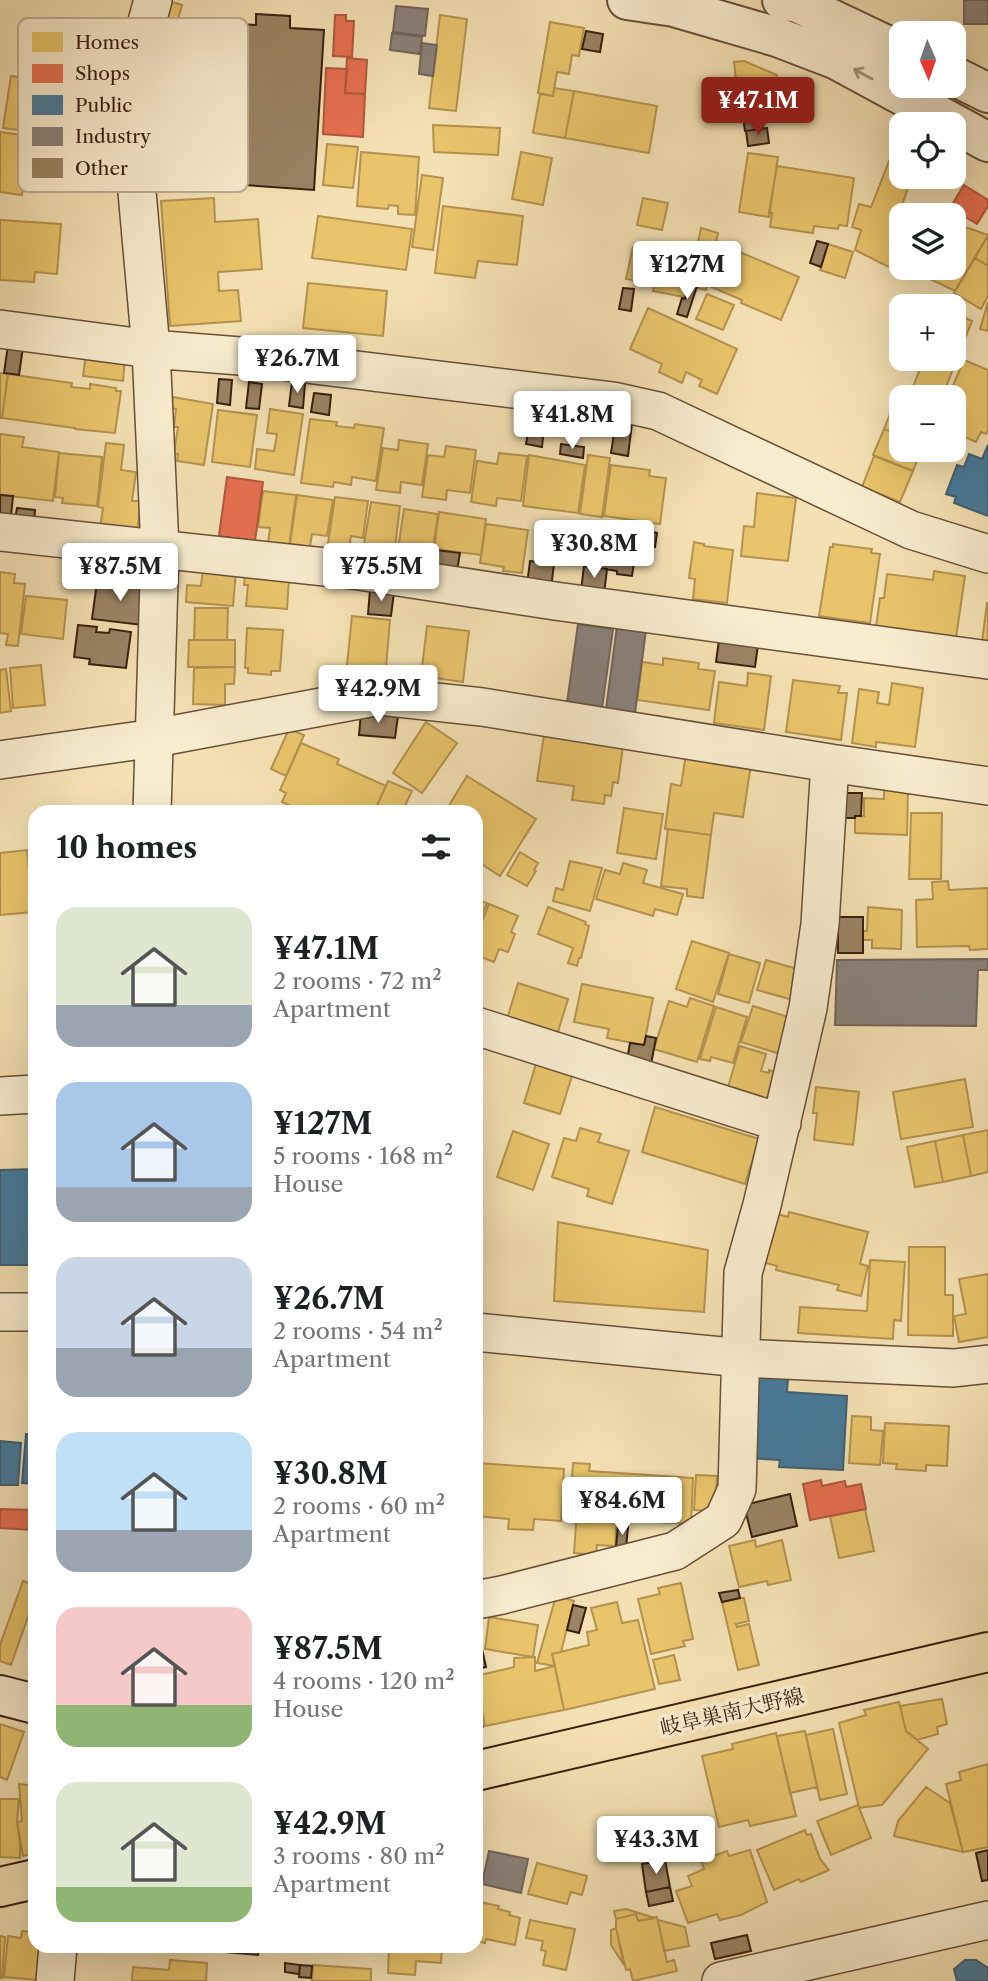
<!DOCTYPE html>
<html lang="en">
<head>
<meta charset="utf-8">
<style>
	body { margin:0; font-family:"Libre Caslon Text","Noto Serif JP",serif; background:#f6f6f6; color:#202124; height:100vh; display:flex; flex-direction:column; font-size:26px; white-space:nowrap }
	* { box-sizing:border-box; margin:0 }
	p { font-size:23px; color:#757577 }
	.icon { flex:none; width:38px; height:38px; fill:none; stroke:currentColor; stroke-width:2; stroke-linecap:round; stroke-linejoin:round }
	.map { position:relative; flex:1; overflow:hidden }
	.panel { position:absolute; left:28px; top:805px; width:455px; height:1148px; display:flex; flex-direction:column; background:#fff; border-radius:21px; box-shadow:0 7px 28px #0002 }
	.panel>* { flex:none }
	.needle { width:46px; rotate:178deg }
	.controls { position:absolute; left:889px; top:21px; display:grid; gap:14px }
	.controls a { display:grid; place-items:center; width:77px; height:77px; border-radius:14px; background:#fff; box-shadow:0 7px 28px #0002; font-size:35px }
	.price { position:absolute; translate:-50% -60px; padding:0 16px; border-radius:7px; background:#fff; color:#222; font-size:23px; line-height:46px; filter:drop-shadow(0 2px 4px #0008) }
	.price::after { content:''; position:absolute; left:50%; top:42px; width:21px; height:16px; margin-left:-10px; background:inherit; clip-path:polygon(0 0,100% 0,50% 100%) }
	.price.on { background:#8f2418; color:#fff }
	ul { padding:0; list-style:none }
	li { display:flex; align-items:center; gap:21px; height:175px; padding:0 28px }
	li span { display:grid; place-items:center; flex:none; width:196px; height:140px; border-radius:21px; color:#555 }
	li>.icon { margin-inline-start:auto }
	span .icon { width:84px; height:84px; fill:#fffc; stroke-width:1 }
	li b { font-size:30px }
	h2 { display:flex; justify-content:space-between; align-items:center; height:84px; padding:0 28px; font-size:30px }
	.map>svg:first-child { display:block }
</style>
</head>
<body>
<div class="map">
<svg width="988" height="1981" viewBox="0 0 988 1981">
	<rect width="100%" height="100%" fill="#f4e1b3"/>
	<filter id="stains"><feTurbulence type="fractalNoise" baseFrequency=".00286" numOctaves="4"/><feColorMatrix values="0 0 0 0 .2 0 0 0 0 .09 0 0 0 0 .02 0 0 0 .5 -.17"/></filter>
	<radialGradient id="worn" r=".72"><stop offset=".6" stop-color="#630" stop-opacity="0"/><stop offset="1" stop-color="#630" stop-opacity=".3"/></radialGradient>
	<!-- homes -->
	<path fill="#e9c46a" stroke="#b4924f" stroke-width="2" d="M172,2l10,3 -8,29 57,15 -13,49 -33,-9 -3,10 -33,-9z
		M440,15l27,4 -11,92 -27,-3z
		M550,22l34,6 -5,28 -7,-1 -3,19 -12,-2 -4,24 -15,-3z
		M744,61l33,14 3,32 -13,2v7l-27,2 -6,-56z
		M11,76l84,12 -7,51 -85,-11z
		M554,88l20,3 -9,47 -32,-5 7,-39 13,2z
		M574,91l83,15 -8,47 -84,-15z
		M433,125l67,3 -2,27 -64,-3z
		M0,132l76,10 -2,21 -47,-6 -5,38 -22,-3z
		M897,141l4,2v34h11l-10,28 30,10h-31v53h53v-45l34,12 -33,56 -42,-20 -2,7 -56,-28 6,-20 -9,-3 7,-23 12,3z
		M327,144l31,3 -5,41 -30,-3z
		M361,152l58,5 -4,58 -17,-1v-8l-9,-1 -1,4 -31,-3z
		M521,152l31,6 -9,47 -31,-6z
		M748,153l30,4 -9,60 -30,-5z
		M777,166l77,12 -7,48 -8,-1 -1,4 -24,-3 -1,7 -43,-6 2,-14 -3,-1z
		M422,175l21,3 -10,72 -21,-3z
		M214,198l1,24 43,-3 4,50 -44,3 1,19 19,-1 3,31 -71,5 -9,-125z
		M643,198l25,5 -6,27 -25,-5z
		M443,206l80,10 -6,49 -39,-4 -3,17 -40,-5z
		M318,216l94,13 -6,41 -94,-12z
		M0,220l61,4 -4,50 -22,-2 -1,10 -34,-2z
		M701,228l17,5 -12,57 -9,-2 2,-5 -9,-2z
		M988,235v31l-13,-8z
		M648,244l45,9 -9,44 -31,-6 2,-7 -29,-5 7,-32 13,3z
		M828,244l25,8 -8,26 -25,-8z
		M723,245l76,32 -18,43 -40,-17 1,-3 -33,-14z
		M975,258l13,8v30l-7,13 -27,-16z
		M308,283l79,8 -4,45 -80,-8z
		M707,294l27,11 -11,25 -27,-11z
		M988,302v29l-8,-2z
		M648,308l89,41 -20,45 -18,-8 3,-6 -16,-8 -4,11 -23,-11 3,-8 -32,-15z
		M954,313l18,8 -30,76h-33l15,-38h30z
		M86,354l39,4 -2,23 -40,-5z
		M964,360l24,10v60l-2,4 -5,-2 -5,10 -13,-6 -5,11 -4,-2v-48h-6z
		M0,373l8,1 -6,44h-2z
		M8,374l64,9 -1,4 19,2v-5l26,4v3h5l-6,42 -40,-4v-1l-73,-10z
		M173,397l40,7 -9,61 -27,-4 1,-7h-4l4,-27h-4l2,-18 -5,-1z
		M894,404l7,3v29l-17,-7z
		M270,409l33,5 -9,61 -39,-6 2,-20 17,2 3,-17 -10,-1z
		M218,410l39,5 -7,52 -38,-5z
		M310,419l27,3 -1,4 18,2 1,-4 29,4 -8,53 -24,-4 -1,8 -17,-3 -1,5 -32,-4z
		M884,429l17,7v14h20l-8,21 -40,-16z
		M0,434l24,3 -2,10 37,5 -6,49 -53,-6z
		M399,440l29,4 -6,41 -21,-3 -1,11 -24,-3 7,-42 15,2z
		M106,443l18,2 -3,25 15,2 -4,29h9l-4,31 -37,-4 3,-20 -5,-1z
		M446,446l30,4 -6,43 -23,-3 -1,10 -24,-3 6,-42 16,2z
		M59,453l43,4 -5,49 -35,-3 1,-5 -8,-1z
		M499,453l28,3 -6,45 -24,-3 -1,8 -25,-4 6,-41 20,3z
		M529,455l56,10 -7,48 -55,-7z
		M588,455l22,3 -8,59 -22,-3z
		M874,456l39,15 -13,31 -38,-15z
		M611,465l39,5 -1,6 17,2 -6,46 -56,-8z
		M263,491l33,4 -8,59 -21,-3 3,-23 -12,-1z
		M757,493l39,5 -8,63 -47,-5 3,-30 10,1z
		M297,495l36,5 -6,36 -15,-2 -2,13 -20,-3z
		M335,497l33,4 -5,37 -12,-2 -3,17 -21,-3z
		M371,502l29,4 -5,41 -10,-2 -1,9 -21,-3z
		M404,509l34,5 -5,35 -11,-2 -3,19 -23,-3z
		M439,512l47,7 -5,36 -47,-6z
		M486,524l42,6 -6,43 -19,-2 1,-4 -24,-4z
		M544,524l39,6 -4,35 -40,-5z
		M694,542l10,2v2l29,4 -6,53 -34,-4 2,-20 -6,-1z
		M833,544l39,5 -1,4 9,1 -10,69 -51,-7 11,-69h3z
		M203,568l33,3 -3,35 -47,-4 1,-17 14,1z
		M934,571l31,5 -9,62 -80,-11 4,-29h4l3,-24 46,6z
		M0,572l15,2 -1,9 11,1 -7,62 -12,-1 2,-11 -8,-1z
		M245,575l44,4 -2,30 -41,-3 2,-21h-4z
		M26,596l41,4 -4,39 -42,-5z
		M987,603h1v39h-6z
		M195,608h33l-1,32h-33z
		M352,616l38,4 -5,59 -39,-4z
		M427,626l42,5 -6,51 -42,-6z
		M247,628l36,2 -3,41h-9v4l-23,-2v-5h-3z
		M189,640h46v27h-47z
		M663,658l36,5 -1,6 17,2 -6,39 -72,-10 5,-38 21,3z
		M41,665l4,40 -32,3 -3,-40z
		M235,667l-1,17h-9v21l-32,-1 1,-36z
		M6,669l5,42 -11,2v-43z
		M748,673l23,3 -7,54 -50,-7 5,-41 28,4z
		M793,680l47,6 -2,7h9l-6,47 -55,-8z
		M892,683l31,5 -8,59 -39,-5v5l-24,-4 7,-54 20,3 -2,11 12,2z
		M426,722l31,21 -35,50 -29,-20z
		M289,729l15,6 -18,41 -15,-7z
		M544,735l79,11 -5,37 -5,-1 -2,14 -6,-1 -1,9 -32,-4 2,-14 -37,-5z
		M301,743l38,16 -2,5 49,22 -12,26h-70l-22,-10 4,-9 -6,-3z
		M686,754l65,10 -8,53 -29,-4 -3,22 -46,-6 6,-45 10,2z
		M467,776l69,43 -36,57 -23,-15 3,-5 -4,-3v-41h-31z
		M388,781l24,10 -10,21h-28z
		M884,788h24l-1,47 -52,-2v-17h9v-18l20,1z
		M135,808v4h-65v-3z
		M624,808l39,6 -7,45 -39,-6z
		M911,813h31l-1,66h-32z
		M668,829l43,6 -8,63 -16,-2v-7l-26,-3z
		M27,850l6,62 -33,3v-62z
		M520,852l18,11 -4,7 2,1 -9,15 -20,-11z
		M570,861l32,7 -12,43 -37,-10 3,-13 7,2z
		M623,863l24,7 -4,13 40,11 -6,21 -22,-6 -2,7 -57,-17 9,-29 15,4z
		M948,881l1,9 39,-2v61l-18,1 -1,-4 -52,1 -1,-47 17,-1 -1,-17z
		M476,899l11,4 -11,26z
		M489,904l29,12 -7,16 4,2 -7,18 -9,-3 -5,13 -18,-7v-19z
		M548,907l38,15 -1,2 4,2 -8,32h-2l-2,8 -9,-3 5,-15 -35,-14z
		M868,907l34,3 -1,39 -29,-1v-8h-9v-9h4z
		M692,941l37,12 -16,49 -37,-13z
		M729,954l31,9 -11,40 -31,-9z
		M766,960l42,12 -8,30 -43,-12z
		M518,983l50,16 -11,36 -50,-16z
		M582,984l71,14 -9,47 -37,-7 2,-9 -35,-7z
		M690,998l24,8 -17,56 -43,-13 15,-48 18,6z
		M753,1006l45,14 -11,36 -46,-14z
		M716,1007l31,10 -14,46 -22,-6 -1,4 -10,-2z
		M740,1046l26,8 -5,17 8,2v-3l11,4 -8,27 -44,-14z
		M536,1064l36,12 -12,38 -36,-11z
		M965,1079l8,48 -72,12 -8,-47z
		M816,1087l43,5 -6,53 -39,-5 3,-27h-4z
		M655,1107l104,32 -14,45 -103,-32z
		M580,1128l21,6 -3,8 31,9 -17,53 -25,-8 2,-7 -37,-12 12,-39 12,3z
		M988,1130v42l-17,4 -8,-41z
		M513,1131l36,13 -16,46 -36,-13z
		M963,1135l8,41 -28,6 -8,-41z
		M935,1141l8,41 -28,5 -8,-40z
		M789,1212l79,20 -8,32 8,2 -7,30 -24,-6 2,-5 -63,-15 1,-4 -15,-4 12,-49 14,4z
		M558,1222l150,28 -4,62 -150,-11z
		M909,1247h36v48h8v41l-45,-1z
		M870,1260l35,2 -4,59 -7,-1 -1,19 -95,-6 2,-26 67,4z
		M988,1274v63l-29,5 -5,-26 12,-2 -7,-35z
		M852,1416l19,1v13l12,1 -3,34 -31,-2z
		M885,1423l64,3 -2,40 -21,-1v6l-30,-2 1,-5 -14,-1z
		M477,1463l87,6 -3,52 -27,-2 -1,11 -25,-1 1,-10 -33,-3z
		M573,1463l17,1 -1,7 104,7 -2,46 -74,-4v-7l-47,-3z
		M696,1475l21,1 -2,35 -21,-1z
		M865,1509l9,42 -35,7 -9,-42z
		M577,1511l40,2 -2,33 -18,-1 -1,10 -22,-2z
		M755,1540l1,7 26,-7 9,40 -23,5 -1,-4 -28,6 -10,-41z
		M23,1581l12,4v12l-24,68 -11,-4v-16z
		M681,1583l12,56 -10,2 2,5 -34,8 -13,-55 22,-5 -2,-6z
		M556,1596l18,5 -13,51 -9,2 3,12 -18,-3z
		M740,1598h4l5,23 -13,3 1,3 12,-3 10,41 -21,5 -16,-68z
		M617,1602l5,21 16,-3 17,69 -91,21 -12,-56 37,-9 -2,-13 10,-2 -6,-22z
		M489,1617l49,8 -5,32 -48,-8z
		M674,1655l6,25 -21,4 -6,-24z
		M535,1657v14l20,-5 9,44 -79,16 -9,-50 38,-9v-9z
		M942,1699l5,25 -10,3 1,7 -21,6 -11,-9 -6,-25z
		M899,1702l7,29 22,18 -46,56 -23,3 -20,-85 27,-8 -2,-5z
		M0,1724l24,8 -17,48 -7,-3z
		M833,1729l14,65 -27,6 -14,-65z
		M805,1731l12,56 -27,6 -13,-57z
		M776,1733l20,83 -46,10 -2,-6 -29,7 -17,-71 31,-7 -1,-5z
		M988,1764v83l-25,5 -17,-68 15,-4 -2,-8z
		M19,1784l16,2v67l-12,3 -6,-34 5,-1z
		M926,1787l24,16 13,49 -69,-16 4,-15z
		M0,1799h19l-2,23 3,20v16l-20,-1z
		M858,1805l13,33 -40,17 -14,-34z
		M805,1830l2,5 4,-1 9,25 9,11 -28,12 -2,-3 -25,11 -17,-40z
		M750,1850l17,52 -26,13 -21,5 -3,-6 -29,9 -12,-32 16,-5 -4,-10 16,-7 -3,-9 26,-9 2,5z
		M537,1863l50,13 -5,19 -11,-3 -4,12 -39,-10z
		M480,1902l19,4 -1,3 12,3 -1,3 11,3 -5,27 -29,-6 -1,4 -9,-2v-21z
		M626,1909l29,9 -17,3 -2,-7 -20,5 -2,-8z
		M636,1914l2,7 19,-4 10,45 7,-2 3,11 -44,10 -3,-12 -4,1 -10,-42v-9z
		M530,1920l45,9 -9,41 -23,-5 3,-14 -5,-1 2,-9 -17,-3z
		M658,1920l27,7 4,19 -25,5z
		M616,1928l8,37 -13,-20v-15z
		M22,1931l13,1v14h5l-2,34 -34,-3 4,-41 13,2z
		M0,1936l5,1 -3,41h-2z
		M389,1946h53l-1,17 -25,-2 -1,14 -27,-2z
		M170,1960l37,3 -1,18h-74l1,-14 36,3z
		M313,1965l58,4v12h-59z"/>
	<!-- shops -->
	<path fill="#e76f51" stroke="#b2573d" stroke-width="2" d="M335,15h11v6h8l-2,36 -19,-1z
		M347,58l20,2 -2,34 -20,-1z
		M326,68l21,1 -2,24 20,1 -2,43 -40,-3z
		M964,185l24,15v6l-11,18 -27,-16z
		M227,477l36,5 -8,59 -36,-5z
		M821,1480l1,6 23,-5 1,6 15,-3 5,25 -56,11 -7,-36z
		M0,1509l35,1v20l-35,-2z
		M476,1692l7,35 -7,1z"/>
	<!-- public -->
	<path fill="#457b9d" stroke="#415f72" stroke-width="2" d="M988,445v71l-34,-13 2,-6 -10,-3 11,-29 7,2 5,-13 13,5z
		M35,1169v96h-35v-95z
		M751,1377l37,1 -1,14 60,4 -4,74 -64,-3 1,-7 -33,-2z
		M26,1434l9,1v49l-13,-1z
		M0,1441l21,2 -3,42h-18z
		M965,1960h11l12,8v13h-31l-3,-12z"/>
	<!-- industry -->
	<path fill="#8a817c" stroke="#71645b" stroke-width="2" d="M964,0h24v24h-24z
		M396,6l32,3 -3,27 -32,-4z
		M392,33l30,4 -2,17 -30,-4z
		M422,43l15,2 -4,31 -14,-2z
		M578,624l35,5 -11,79 -35,-5z
		M617,626l29,4 -11,83 -29,-4z
		M988,959v11h-10l-2,56 -141,-1 2,-65z
		M489,1851l39,8 -7,34 -39,-9z"/>
	<!-- building -->
	<path fill="#998464" stroke="#371f0f" stroke-width="2" d="M256,14l34,2v12l34,2 -10,160 -69,-5 3,-41 -10,11 -13,5h-13l-10,-7 -7,-13 1,-15 7,-9 11,-7h14l7,4 6,-89 15,1z
		M586,31l17,3 -3,18 -18,-3z
		M752,117l1,8 9,-1 1,5 -18,2 -2,-13z
		M767,128l2,15 -21,3 -2,-15z
		M817,241l11,3 -7,23 -11,-4z
		M689,284l8,2 -10,31 -10,-3 5,-16 3,1z
		M623,288l11,1 -3,22 -12,-2z
		M8,345l15,2 -4,28 -15,-2z
		M219,379l13,1 -2,25 -13,-2z
		M249,382l13,2 -3,25 -13,-1z
		M292,382l13,1 -2,25 -14,-2z
		M314,393l17,2 -2,20 -18,-3z
		M531,417l14,1 -3,29 -16,-3z
		M616,421l16,2 -4,33 -17,-3z
		M561,444l23,3 -1,11 -23,-4z
		M0,495l13,1 -2,20 -11,-1z
		M17,508l18,2 -1,11 -19,-2z
		M592,530l46,5 -6,41 -15,-2v-3l-29,-5z
		M644,530l13,3 -2,14 -13,-1z
		M436,550l24,3 -4,23 -23,-3z
		M67,556l26,4 -4,26 -26,-3z
		M530,561l24,3 -3,24 -24,-3z
		M584,566l23,3 -3,25 -23,-3z
		M115,581l32,4 -5,40 -50,-6 5,-37 17,2z
		M370,590l24,2 -3,24 -23,-2z
		M78,625l19,2 -1,5 13,1 1,-4 21,3 -5,36 -37,-4 1,-5 -16,-2z
		M719,640l39,5 -3,22 -39,-5z
		M361,712l37,4 -3,22 -36,-3z
		M840,793h22l-1,23h-6v2h-15z
		M838,917h25v36h-25z
		M646,1036l10,2 -5,26 -24,-4 3,-17 14,2z
		M790,1494l7,32 -45,11 -8,-32z
		M618,1526l10,1 -2,21 -10,-1z
		M738,1590l2,8 -18,4 -3,-9z
		M573,1605l13,3 -7,25 -12,-3z
		M482,1649l4,18 -9,2 -1,-19z
		M988,1850v30l-6,1 -6,-28z
		M665,1860l5,27 -24,5 -4,-28z
		M670,1887l3,14 -24,5 -3,-14z
		M747,1935l4,16 -36,8 -4,-16z
		M215,1946h44l-1,9 -44,-4z
		M285,1963l15,2 -1,9 -14,-2z
		M300,1965l12,1 -1,12 -12,-1z"/>
	<g fill="none" stroke-linecap="round" stroke-linejoin="round">
		<!-- minor casing -->
		<g stroke="#665038" stroke-width="40">
			<path id="minor" d="M0,329l151,20 89,7 373,45 45,10 253,119 77,24
				M0,532l353,38 202,31 433,59
				M0,760l155,-22 225,-42 102,11 348,56 158,23
				M152,812l8,-264 -9,-199 -23,-258 25,-91
				M476,1026l306,97
				M0,1096l35,-2
				M0,1312h35
				M476,1332l266,26 212,10 34,-4
				M476,1600l26,-5 173,-44 48,-31 14,-31 6,-216 19,-68 46,-197 12,-84 10,-161
				M55,1981l3,-35
				M721,1981l267,-61"/>
		</g>
		<!-- tertiary casing -->
		<g stroke="#665038" stroke-width="42">
			<path id="tertiary" d="M627,0l47,7 103,30 60,23 151,82
				M782,0l16,3 103,49
				M954,76l34,17"/>
		</g>
		<!-- secondary casing -->
		<g stroke="#371f0f" stroke-width="42">
			<path id="secondary" d="M0,1695l35,9"/>
		</g>
		<!-- primary casing -->
		<g stroke="#371f0f" stroke-width="42">
			<path id="primary" d="M476,1771l512,-119
				M0,1887l35,-8"/>
		</g>
		<!-- minor -->
		<use href="#minor" stroke="#f8ecce" stroke-width="37"/>
		<!-- tertiary -->
		<use href="#tertiary" stroke="#f8ecce" stroke-width="38"/>
		<!-- secondary -->
		<use href="#secondary" stroke="#f8ecce" stroke-width="38"/>
		<!-- primary -->
		<use href="#primary" stroke="#f4e1b3" stroke-width="38"/>
	</g>
	<!-- one-way arrows -->
	<defs><path id="oneway-shaft" d="M-6 0H5M1.5-3L5.5 0L1.5 3" fill="none" stroke-width="1.6" stroke-linecap="round" stroke-linejoin="round" transform="scale(1.75)"/></defs>
	<use stroke="#a19078" href="#oneway-shaft" transform="translate(863 74) rotate(-152)"/>
	<g text-anchor="middle" stroke-width="7" stroke-linejoin="round" paint-order="stroke">
		<!-- street labels -->
		<g font-size="21" fill="#371f0f" stroke="#f8ecce">
			<text transform="translate(732 1712) rotate(-13)" y="7">岐阜巣南大野線</text>
		</g>
	</g>
	<!-- legend -->
	<rect x="18" y="18" width="230" height="174" rx="10" fill="#f8ecce" stroke="#beae95" stroke-width="2"/>
	<rect x="32" y="32" width="31" height="20" fill="#e9c46a"/>
	<rect x="32" y="64" width="31" height="19" fill="#e76f51"/>
	<rect x="32" y="95" width="31" height="20" fill="#457b9d"/>
	<rect x="32" y="127" width="31" height="19" fill="#8a817c"/>
	<rect x="32" y="158" width="31" height="20" fill="#998464"/>
	<g font-size="19" fill="#371f0f">
		<text x="75" y="49">Homes</text>
		<text x="75" y="80">Shops</text>
		<text x="75" y="112">Public</text>
		<text x="75" y="143">Industry</text>
		<text x="75" y="175">Other</text>
	</g>
	<rect width="100%" height="100%" filter="url(#stains)"/>
	<rect width="100%" height="100%" fill="url(#worn)"/>
</svg>
<div class="controls">
<a><svg class="needle" viewBox="-14 -14 28 28"><path d="M0-13l5 13h-10z" fill="#e53935"/><path d="M0 13l5-13h-10z" fill="#757577"/></svg></a>
<a><svg class="icon" aria-label="locate" viewBox="0 0 24 24"><circle cx="12" cy="12" r="6"/><path d="M12 2v4M12 18v4M2 12h4M18 12h4"/></svg></a>
<a><svg class="icon" aria-label="layers" viewBox="0 0 24 24"><path d="M12 4l9 5-9 5-9-5zM3 14l9 5 9-5"/></svg></a>
<a>+</a>
<a>−</a>
</div>
<b class="price on" style="left:758px;top:137px">¥47.1M</b>
<b class="price" style="left:687px;top:301px">¥127M</b>
<b class="price" style="left:297px;top:395px">¥26.7M</b>
<b class="price" style="left:572px;top:451px">¥41.8M</b>
<b class="price" style="left:594px;top:580px">¥30.8M</b>
<b class="price" style="left:120px;top:603px">¥87.5M</b>
<b class="price" style="left:381px;top:603px">¥75.5M</b>
<b class="price" style="left:378px;top:725px">¥42.9M</b>
<b class="price" style="left:622px;top:1537px">¥84.6M</b>
<b class="price" style="left:656px;top:1876px">¥43.3M</b>
<section class="panel">
<h2>10 homes<svg class="icon" aria-label="filters" viewBox="0 0 24 24"><path d="M4 7h16M4 17h16"/><circle cx="9" cy="7" r="2"/><circle cx="15" cy="17" r="2"/></svg></h2>
<ul>
<li><span style="background:linear-gradient(#dfe7d0 70%,#9aa5b1 0)"><svg class="icon" aria-label="home" viewBox="0 0 24 24"><path d="M3 11l9-7 9 7M6 9v11h12V9"/></svg></span><div><b>¥47.1M</b><p>2 rooms · 72 m²</p><p>Apartment</p></div></li>
<li><span style="background:linear-gradient(#a9c7e8 75%,#9aa5b1 0)"><svg class="icon" aria-label="home" viewBox="0 0 24 24"><path d="M3 11l9-7 9 7M6 9v11h12V9"/></svg></span><div><b>¥127M</b><p>5 rooms · 168 m²</p><p>House</p></div></li>
<li><span style="background:linear-gradient(#c9d6e8 65%,#9aa5b1 0)"><svg class="icon" aria-label="home" viewBox="0 0 24 24"><path d="M3 11l9-7 9 7M6 9v11h12V9"/></svg></span><div><b>¥26.7M</b><p>2 rooms · 54 m²</p><p>Apartment</p></div></li>
<li><span style="background:linear-gradient(#bfe0f5 70%,#9aa5b1 0)"><svg class="icon" aria-label="home" viewBox="0 0 24 24"><path d="M3 11l9-7 9 7M6 9v11h12V9"/></svg></span><div><b>¥30.8M</b><p>2 rooms · 60 m²</p><p>Apartment</p></div></li>
<li><span style="background:linear-gradient(#f6c9c9 70%,#8fb573 0)"><svg class="icon" aria-label="home" viewBox="0 0 24 24"><path d="M3 11l9-7 9 7M6 9v11h12V9"/></svg></span><div><b>¥87.5M</b><p>4 rooms · 120 m²</p><p>House</p></div></li>
<li><span style="background:linear-gradient(#dfe7d0 75%,#8fb573 0)"><svg class="icon" aria-label="home" viewBox="0 0 24 24"><path d="M3 11l9-7 9 7M6 9v11h12V9"/></svg></span><div><b>¥42.9M</b><p>3 rooms · 80 m²</p><p>Apartment</p></div></li>
</ul>
</section>
</div>
</body>
</html>
